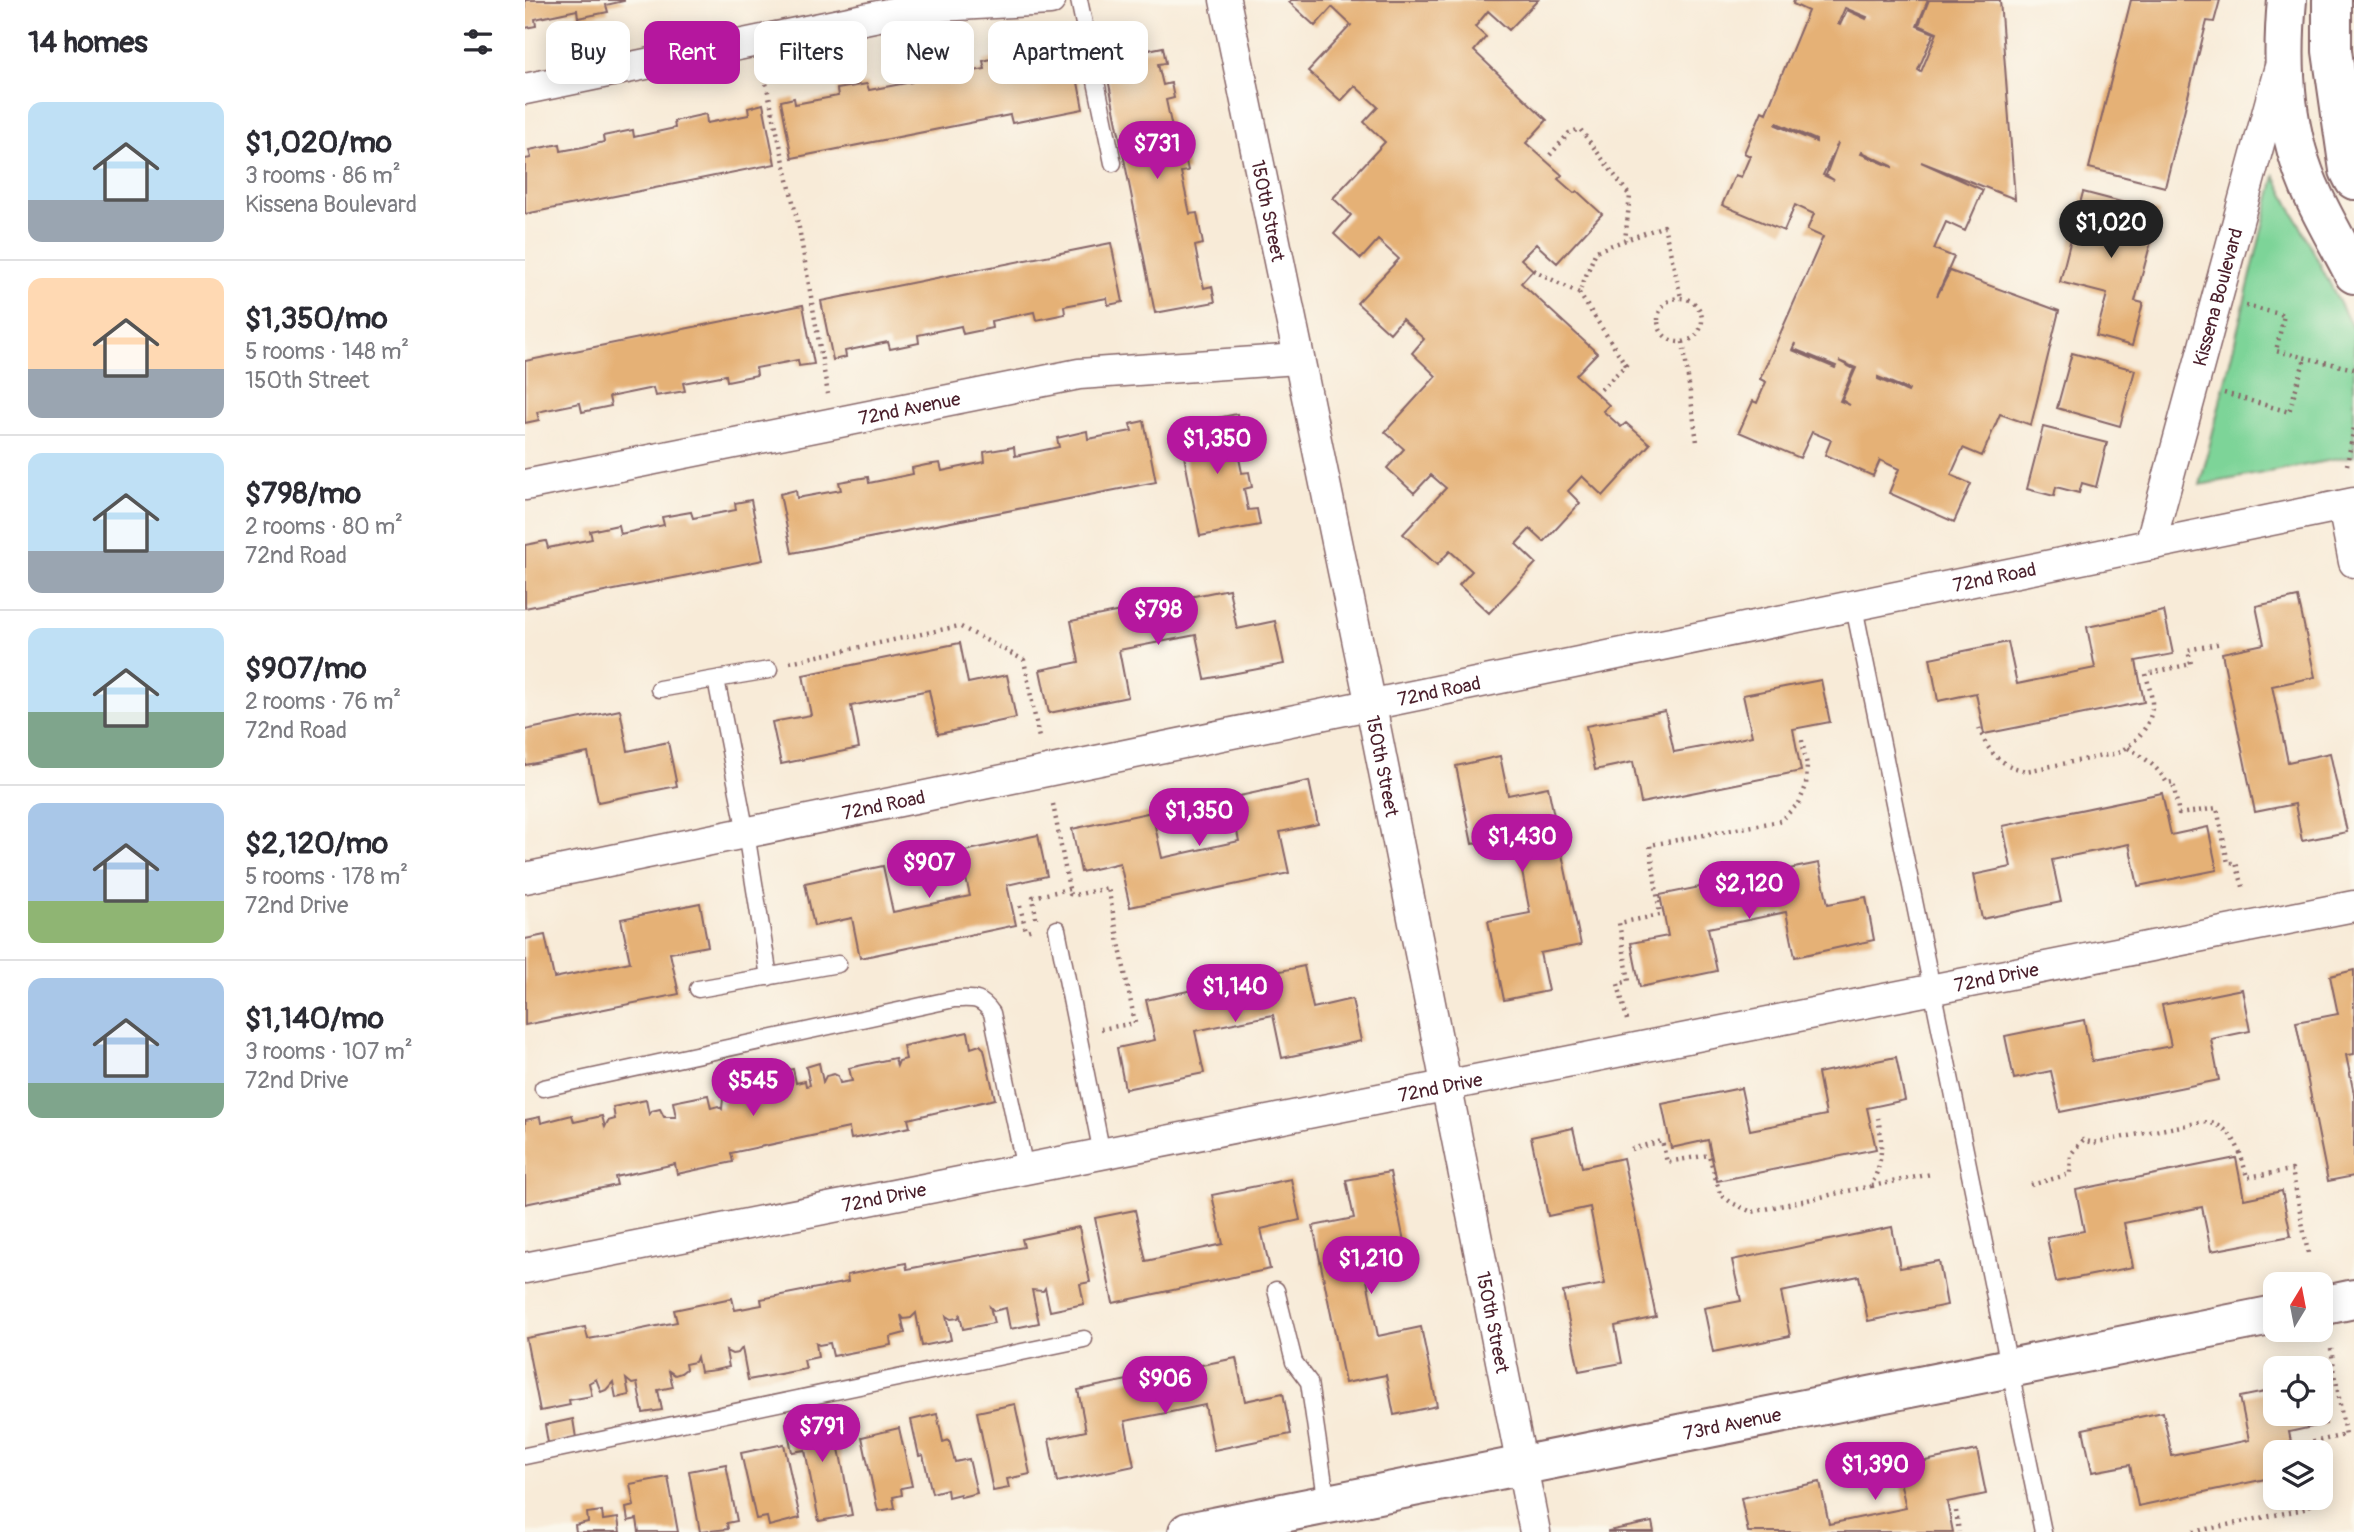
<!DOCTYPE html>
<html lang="en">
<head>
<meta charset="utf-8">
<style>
	body { margin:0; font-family:Pangolin,sans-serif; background:#f2f2f3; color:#2b2b33; height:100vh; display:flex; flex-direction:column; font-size:26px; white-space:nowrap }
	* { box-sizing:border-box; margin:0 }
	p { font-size:23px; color:#7c7c81 }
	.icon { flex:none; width:38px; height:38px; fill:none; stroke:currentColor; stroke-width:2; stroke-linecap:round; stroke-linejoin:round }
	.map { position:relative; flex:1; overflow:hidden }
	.drawer { display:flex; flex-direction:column; background:#fff; width:525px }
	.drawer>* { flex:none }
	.top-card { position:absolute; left:21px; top:21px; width:665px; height:63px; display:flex; gap:14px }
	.needle { width:46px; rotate:10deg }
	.fabs { position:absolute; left:1738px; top:1272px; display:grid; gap:14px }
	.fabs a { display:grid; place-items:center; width:70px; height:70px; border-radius:14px; background:#fff; box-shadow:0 4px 18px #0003; font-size:35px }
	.price { position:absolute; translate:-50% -60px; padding:0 16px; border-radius:24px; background:#b5179e; color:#fff; font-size:23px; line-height:46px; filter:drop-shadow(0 2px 4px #0008) }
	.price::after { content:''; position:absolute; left:50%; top:42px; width:21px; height:16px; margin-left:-10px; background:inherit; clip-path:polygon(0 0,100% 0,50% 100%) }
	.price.selected { background:#222; color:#fff }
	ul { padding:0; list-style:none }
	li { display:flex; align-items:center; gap:21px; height:175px; padding:0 28px }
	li+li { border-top:2px solid #e1e1e2 }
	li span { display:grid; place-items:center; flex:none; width:196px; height:140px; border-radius:14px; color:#555 }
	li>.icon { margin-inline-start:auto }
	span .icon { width:84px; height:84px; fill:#fffc; stroke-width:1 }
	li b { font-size:30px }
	h2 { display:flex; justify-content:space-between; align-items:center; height:84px; padding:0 28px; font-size:30px }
	.chip { padding:0 24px; border-radius:14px; background:#fff; box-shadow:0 4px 18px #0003; font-size:24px; line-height:63px }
	.chip.selected { background:#b5179e; color:#fff }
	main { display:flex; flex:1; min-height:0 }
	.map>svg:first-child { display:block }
</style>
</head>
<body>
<main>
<section class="drawer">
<h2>14 homes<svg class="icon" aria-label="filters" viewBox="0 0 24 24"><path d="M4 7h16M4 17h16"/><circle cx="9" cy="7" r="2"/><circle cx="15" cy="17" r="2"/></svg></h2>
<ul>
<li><span style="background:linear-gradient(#bfe0f5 70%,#9aa5b1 0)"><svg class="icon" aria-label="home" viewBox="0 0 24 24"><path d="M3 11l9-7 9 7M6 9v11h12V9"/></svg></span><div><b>$1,020/mo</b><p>3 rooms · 86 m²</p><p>Kissena Boulevard</p></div></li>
<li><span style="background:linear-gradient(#ffd9b3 65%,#9aa5b1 0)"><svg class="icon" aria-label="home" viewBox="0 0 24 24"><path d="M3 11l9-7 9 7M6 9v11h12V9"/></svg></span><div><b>$1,350/mo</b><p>5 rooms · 148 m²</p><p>150th Street</p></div></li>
<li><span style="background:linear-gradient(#bfe0f5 70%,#9aa5b1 0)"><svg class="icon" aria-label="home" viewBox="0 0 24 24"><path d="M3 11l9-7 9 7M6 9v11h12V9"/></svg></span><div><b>$798/mo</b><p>2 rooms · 80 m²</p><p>72nd Road</p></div></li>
<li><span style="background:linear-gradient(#bfe0f5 60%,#7fa58c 0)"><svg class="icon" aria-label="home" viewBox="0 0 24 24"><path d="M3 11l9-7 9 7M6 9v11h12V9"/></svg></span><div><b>$907/mo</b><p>2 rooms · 76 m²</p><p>72nd Road</p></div></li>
<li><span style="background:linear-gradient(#a9c7e8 70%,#8fb573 0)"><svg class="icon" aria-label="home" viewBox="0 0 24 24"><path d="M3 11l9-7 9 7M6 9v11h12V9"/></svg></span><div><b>$2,120/mo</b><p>5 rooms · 178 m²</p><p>72nd Drive</p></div></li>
<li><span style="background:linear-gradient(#a9c7e8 75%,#7fa58c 0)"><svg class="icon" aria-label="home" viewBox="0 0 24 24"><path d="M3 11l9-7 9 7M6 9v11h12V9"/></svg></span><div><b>$1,140/mo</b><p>3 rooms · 107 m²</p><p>72nd Drive</p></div></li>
</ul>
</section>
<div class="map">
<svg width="1829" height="1532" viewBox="0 0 1829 1532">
	<rect width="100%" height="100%" fill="#fbf7ec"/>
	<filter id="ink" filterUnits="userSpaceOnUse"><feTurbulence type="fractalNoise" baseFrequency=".0143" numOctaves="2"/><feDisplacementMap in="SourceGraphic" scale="14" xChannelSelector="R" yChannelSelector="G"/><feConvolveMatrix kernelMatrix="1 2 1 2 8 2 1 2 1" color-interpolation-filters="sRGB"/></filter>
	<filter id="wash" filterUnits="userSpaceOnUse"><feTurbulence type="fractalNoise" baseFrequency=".00686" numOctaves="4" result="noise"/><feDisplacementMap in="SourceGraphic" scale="28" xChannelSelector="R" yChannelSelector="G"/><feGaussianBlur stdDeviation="1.57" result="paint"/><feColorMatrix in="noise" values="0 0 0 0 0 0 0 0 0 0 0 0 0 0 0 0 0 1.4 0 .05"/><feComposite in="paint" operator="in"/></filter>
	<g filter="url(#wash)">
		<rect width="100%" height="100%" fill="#f8ebd8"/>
		<!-- green -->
		<path fill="#7dd498" stroke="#647a62" stroke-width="2" d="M1750,176l79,155v125l-154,29z"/>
		<g id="blocks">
			<!-- building -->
			<path fill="#e5b176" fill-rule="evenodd" d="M0,0h99v1l-18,4 2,7 -30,6 -1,-8 -42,9 1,7 -11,2z
				M766,0h247l-29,30 -21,-19 -13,16 11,10 -12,14 73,69 -21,23 36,32 -4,4 16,14 3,-2 25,23 -45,49 -21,-19 -15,15 12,11 -12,13 76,70 -21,22 33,30 -6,6 18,16 5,-4 24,21 -47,52 -21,-20 -14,15 12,12 -36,39 -14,-13 -14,15 20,19 -47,50 -30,-28 13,-14 -22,-20 -13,14 -34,-31 43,-46 -15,-13 -17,18 -27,-25 17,-19 -19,-17 51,-56 -24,-23 12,-14 -22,-20 -12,14 -33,-30 42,-44 -21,-19 -17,19 -27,-25 17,-19 -18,-17 52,-56 -21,-20 14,-15 -23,-21 -14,15 -33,-30 43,-46 -19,-18 -17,19 -26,-24z
				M1269,0h134l-11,26 17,7 -16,37 3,2 16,-39 -18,-8 10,-25h71l15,199 -94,-37 62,28 -18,41 -19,-9 -12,27 20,8 -17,39 13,-25 109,40 -28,114 -31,-11 -18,42 -19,-8 -12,27 20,9 -17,38 -65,-29 10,-24 -19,-9 -7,16 -48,-21 6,-15 -19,-8 -12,26 -61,-26 14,-31 4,2 9,-21 -6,-3 63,-142 -16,-7 7,-16 -19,-9 -11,26 -62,-26 13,-30 6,2 9,-21 -6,-3 18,-42 4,2 42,-102 -15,-7zM1320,8l22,9 -1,2 -19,-9 -7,15 -2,-1zM1252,123l39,17v2l-40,-17zM1313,143l-12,32 8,5 -11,-5zM1337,152l30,14v1l-31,-13zM1270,343l-1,6 42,17 -1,2 -43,-18zM1314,361l17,7 -14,32 8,5 -10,-4 14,-32zM1353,377l31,13 -1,2 -30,-13z
				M1606,0h89l-6,22 -7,-1 -42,166 -76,-19z
				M638,47l3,16 -8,1 5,21 8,-2 3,15 -8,2 9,42 7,-1 6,30 -7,1 9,42 7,-1 6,31 -8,2 4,21 5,21 8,-2 3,16 -60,11 -51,-254z
				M547,50l11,59 -71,14 -2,-8 -218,43 -11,-57 13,-3 1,6 43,-8 -1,-7 30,-5 2,6 43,-8 -1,-7 28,-6 2,8 44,-8 -2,-8 16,-4 1,7 15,-2 1,7 42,-8 -2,-8z
				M238,104l12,60 -250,50v-55l6,-1 -2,-8 31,-6 1,7 22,-4 21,-5 -1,-6 30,-6 1,7 41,-9 -1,-7 32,-7 1,9 42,-8 -1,-7z
				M1558,192l76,20 -24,89 8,2 -11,43 -36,-10 11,-42 -47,-12z
				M586,243l12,59 -15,3 -1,-7 -43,8 1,8 -29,6 -2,-8 -43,9 1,7 -29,6 -2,-8 -43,9 1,8 -29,6 -2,-7 -43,9 1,6 -13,3 -12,-59z
				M278,305l11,59 -15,2 -1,-6 -42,8 1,7 -30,6 -1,-6 -43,8 2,8 -30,5 -2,-8 -44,9 2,9 -29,6 -2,-9 -43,9 2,8 -14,3v-62z
				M1547,353l63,17 -15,56 -63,-18z
				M712,414l3,16 -6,1 4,22 4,20 7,-1 3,15 -8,2 4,21 9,-1 3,16 -60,11 -22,-110z
				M619,421l12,61 -364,71 -12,-59 16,-4 1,8 44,-8 -2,-8 29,-5 1,6 44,-9 -1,-6 14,-3 14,-2 2,8 43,-9 -1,-10 30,-5 1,9 44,-9 -2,-9 30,-7 1,8 44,-8 -2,-7z
				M1518,427l64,16 -11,44 -14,-4 -3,10 -23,-6 -2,9 -27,-7z
				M226,500l12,60 -238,48v-63l21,-4 2,7 44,-9 -2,-8 28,-6 2,9 44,-9 -2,-8 29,-5 2,6 43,-8 -1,-7z
				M704,589l8,40 38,-8 9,43 -79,15 -9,-44 -77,15 9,47 -79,16 -9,-43 39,-8 -8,-41z
				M1773,597l17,80 -43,9 16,76 42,-9 17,79 -45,9 -7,-37 -40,8 -33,-159 42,-9 -8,-38z
				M1639,611l9,43 -37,7 8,41 -160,32 -8,-41 -38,8 -8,-43 78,-16 9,42 78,-16 -8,-41z
				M435,643l8,40 39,-8 9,43 -78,16 -9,-44 -78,16 8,42 -78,16 -9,-42 39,-7 -8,-40z
				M1296,680l9,42 -37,7 8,42 -160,32 -8,-41 -38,8 -9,-44 79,-15 9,41 38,-7 40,-9 -9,-41z
				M95,710l8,41 40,-9 9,44 -79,16 -10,-49 -63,12v-35z
				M975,756l8,39 40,-8 33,158 -41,8 8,38 -44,9 -16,-79 42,-8 -15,-78 -43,9 -16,-78z
				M784,781l9,43 -38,8 9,41 -159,34 -10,-44 -39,9 -9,-43 80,-17 10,46 77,-17 -9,-43z
				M1637,793l9,42 37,-8 9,43 -79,16 -9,-42 -77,16 9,42 -79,17 -9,-44 38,-8 -8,-41z
				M513,835l9,41 -40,9 9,40 -156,33 -8,-40 -38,8 -9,-43 78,-17 10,46 77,-16 -10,-44z
				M1294,863l9,41 38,-7 8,43 -79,17 -9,-45 -38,8 -40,8 9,43 -77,16 -9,-44 37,-7 -8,-41z
				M175,903l8,43 -38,7 9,41 -154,31v-86l20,-4 9,43 43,-9 33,-7 -9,-43z
				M779,966l9,42 39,-9 9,42 -79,17 -9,-43 -78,16 9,42 -79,16 -8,-41 38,-8 -9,-40z
				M1829,970v84l-8,1 8,39v82l-26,5 -32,-159 42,-8 -8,-38z
				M1717,989l8,42 -39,8 8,41 -159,32 -9,-41 -37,8 -9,-43 79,-16 8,41 79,-15 -9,-41z
				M443,1032l3,16 9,-3 4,4 11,50 -87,20 2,8 -29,6 -30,6 -2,-11 -118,25 2,9 -56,12 -2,-10 -60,13 2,8 -92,19v-84l15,-3 1,6 31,-8 2,7 28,-6 3,11 3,-6 7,-2 -2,-12 33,-7 3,15 3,-4 8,-2 4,8h12l-3,-15 35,-7 3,13 7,-2 4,3 1,-11 9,-2 3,3 -4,-18 16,-3 4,18 2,-5 7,-2 5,4 -4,-17 32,-7 3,14 9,-2 1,5 4,-1 -4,-18 13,-4 4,19 3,-6 8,-2 4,2 2,7 12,-2 -3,-13 46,-10 2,8 2,-5 7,-2 -3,-13z
				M1371,1057l9,43 -38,8 9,41 -159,32 -9,-41 -37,8 -9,-44 79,-16 9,42 76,-15 -8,-42z
				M1048,1128l9,39 41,-9 33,159 -41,9 7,37 -43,8 -16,-79 42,-8 -15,-77 -42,9 -17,-79z
				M1711,1158l8,41 38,-8 9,45 -80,15 -9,-44 -78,16 9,44 -77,15 -9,-44 37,-7 -8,-41z
				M865,1172l16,79 -43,9 15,76 43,-9 16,79 -43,9 -8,-40 -41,8 -32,-157 41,-8 -8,-38z
				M766,1179l9,41 -39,9 9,40 -157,34 -18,-85 40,-8 11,51 77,-17 -11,-49z
				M554,1227l11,55 -10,2 4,20 -34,7 -5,-23 -2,3 -11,-1 7,33 -29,6 -4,-21 -12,3 -4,-4 4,16 -31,6 -3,-14 -2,3 -7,1 -5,-3 5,24 -29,6 -6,-33 -5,5 -7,1 -3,-4 4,18 -15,4 1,8 -58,11 -3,-13 -11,2 -3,-2 2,14 -14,3 2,9 -58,11 -6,-32 -4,5 -6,1 -6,-3 3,16 -14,3 -15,2 -3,-15 -2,5 -10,2 1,5 -5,4 -6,2 -6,-4 4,16 -15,3 4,20 -19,3 -6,-30 -5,1 -6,-5 3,16 -13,3 -3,-16 -7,8 -5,2 -5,-13 -7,4 3,13 -23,4 1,5 -30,6 -14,-73 59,-11 3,12 29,-5 60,-12 -3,-12 58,-12 3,12 27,-5 -1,-6 87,-17 -1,-7 59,-12 1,6 117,-22 -2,-8z
				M1367,1227l8,41 39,-7 8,44 -79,16 -9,-45 -78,16 9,44 -77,16 -9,-44 37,-7 -9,-41z
				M711,1358l9,43 38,-8 8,41 -77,16 -9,-45 -34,7 -46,9 9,45 -77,16 -8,-43 37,-8 -8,-41z
				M1750,1390v24h46l1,-12 4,22 -37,8 4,20h-18v25l-137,29 -8,-41 -38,7 -9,-43 80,-17 9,44 77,-16 -9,-43z
				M490,1404l15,70 -23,5 2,9 -16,3 -16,-79z
				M307,1413l20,102 -33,6 -14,-71 -13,2 -6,-29z
				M412,1414l6,28 6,-2 6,22 14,-3 8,34 -16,4 -1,-3 -12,3 -1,-8 -15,4 -9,-38 -4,1 -8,-36z
				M48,1419l3,19 -28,5 -3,-18z
				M374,1428l13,58 -11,2 1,7 -9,2 2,11 -17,3 -16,-74z
				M259,1444l16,74 -31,8 -2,-9 -11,2 -15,-66z
				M1452,1450l9,44 -39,8 6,30h-205l-7,-34 79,-16 9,42 77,-16 -9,-41z
				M201,1464l11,57 -10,2 1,6 -28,3 -11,-61z
				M143,1477l10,55h-39l-2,-13 -9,2 -2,-13 8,-2 -4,-22z
				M77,1511l1,9 15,-2 2,14h-44l-1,-7 13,-3 -1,-9z
				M1127,1522l2,10h-46v-1z"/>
		</g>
	</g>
	<g filter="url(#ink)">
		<use href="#blocks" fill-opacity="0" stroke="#876668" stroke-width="2"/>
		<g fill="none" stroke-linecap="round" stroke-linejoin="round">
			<!-- lane casing -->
			<g stroke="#876668" stroke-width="19">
				<path id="lane" d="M554,0l34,163
					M1329,607l189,925
					M244,670l-53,9 30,154 23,144
					M134,689l57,-10
					M532,929l45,225
					M173,989l140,-25
					M18,1088l411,-89c19,0 26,-3 38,14l33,156
					M751,1290l18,72 15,20 18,122
					M0,1456l559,-117"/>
			</g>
			<!-- street casing -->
			<g stroke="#876668" stroke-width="33">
				<g id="street">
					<path id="s1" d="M700,0l146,706 164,826"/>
					<path d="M0,89l397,-82 128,-7"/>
					<path id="s2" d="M0,485l554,-111 219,-15"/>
					<path d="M1818,506l11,56"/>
					<path id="s3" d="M1625,545l129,-475"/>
					<path id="s4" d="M0,878l1829,-375"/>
					<path id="s5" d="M0,1268l1829,-362"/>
				</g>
			</g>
			<!-- secondary casing -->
			<g stroke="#876668" stroke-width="42">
				<g id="secondary">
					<path d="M1762,0c-6,67 -3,134 27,197 12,26 27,51 40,77"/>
					<path d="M1807,0v51l17,119 5,10"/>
					<path d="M1796,1306l33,-7"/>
					<path id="s6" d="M663,1532l1087,-217"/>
				</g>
			</g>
			<!-- path -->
			<path stroke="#876668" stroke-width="4.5" stroke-dasharray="2 5" stroke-linecap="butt" d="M238,70l36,158 29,166
				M1025,155l19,-22 11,-4 50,67 -5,44
				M1008,270l46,23 17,-42 68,-25 17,71
				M1054,293l47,72 -30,29
				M1133 320a22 22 0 1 1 44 0a22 22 0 1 1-44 0Z
				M1721,306l38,9 -8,36 78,18
				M1158,342l14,100
				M1699,393l65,19 16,-54
				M1822,465l7,-38
				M265,662l169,-36 65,34 15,78
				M1454,728c9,25 21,37 47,43l92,-18c16,-9 32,-25 34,-45 1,-10 -4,-24 -6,-34l45,-10 -3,-14 34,-7
				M1603,748c17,10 29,18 39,35l6,-1 6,32 38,-6 11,55h8l8,27
				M528,804l17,90 5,1 33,-7 27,135 -34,6
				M495,906l6,25 7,-2
				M511,918l-3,-21 36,-8
				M1102,1020l-9,-36 11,-3 -10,-58 41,-8 -10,-70 130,-24 19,-18 7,-17 1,-21 -6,-29
				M1106,1149l31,-8 5,21 42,-7 11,39 12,9 20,9 119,-26c12,-24 12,-42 7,-68
				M1506,1185l39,-11 1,-20 12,-14 10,3 109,-21c32,1 38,29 45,55l45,-7 16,83
				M1347,1186l59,-12
				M1776,1452l-2,-7 46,-10 -14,-86
				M1431,1511l3,21
				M1668,1532l116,-24 -1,-10"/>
			<!-- lane -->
			<use href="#lane" stroke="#fff" stroke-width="16"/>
			<!-- street -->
			<use href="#street" stroke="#fff" stroke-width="30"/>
			<!-- secondary -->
			<use href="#secondary" stroke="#fff" stroke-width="38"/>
		</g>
	</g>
	<g text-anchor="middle" stroke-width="5" stroke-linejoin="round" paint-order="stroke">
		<!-- street labels -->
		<g font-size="19" fill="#4a1f2b" stroke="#fbf7ec">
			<text dy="7" stroke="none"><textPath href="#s1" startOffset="215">150th Street</textPath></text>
			<text dy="7" stroke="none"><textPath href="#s3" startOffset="257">Kissena Boulevard</textPath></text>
			<text dy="7" stroke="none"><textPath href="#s2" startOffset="392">72nd Avenue</textPath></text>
			<text dy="7" stroke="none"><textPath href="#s4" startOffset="1500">72nd Road</textPath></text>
			<text dy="7" stroke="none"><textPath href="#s4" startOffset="933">72nd Road</textPath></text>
			<text dy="7" stroke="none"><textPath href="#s1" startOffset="782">150th Street</textPath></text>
			<text dy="7" stroke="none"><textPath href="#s4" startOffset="366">72nd Road</textPath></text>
			<text dy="7" stroke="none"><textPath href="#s5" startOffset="1500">72nd Drive</textPath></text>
			<text dy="7" stroke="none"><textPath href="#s5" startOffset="933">72nd Drive</textPath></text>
			<text dy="7" stroke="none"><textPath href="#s5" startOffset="366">72nd Drive</textPath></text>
			<text dy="7" stroke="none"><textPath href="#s1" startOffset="1349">150th Street</textPath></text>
			<text dy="7" stroke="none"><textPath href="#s6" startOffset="555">73rd Avenue</textPath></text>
		</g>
	</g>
</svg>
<div class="fabs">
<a><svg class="needle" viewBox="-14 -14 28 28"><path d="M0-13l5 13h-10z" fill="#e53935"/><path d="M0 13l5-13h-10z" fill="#7c7c81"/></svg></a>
<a><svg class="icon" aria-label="locate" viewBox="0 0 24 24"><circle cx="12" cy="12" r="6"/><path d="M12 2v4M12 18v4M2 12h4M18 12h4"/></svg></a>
<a><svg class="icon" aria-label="layers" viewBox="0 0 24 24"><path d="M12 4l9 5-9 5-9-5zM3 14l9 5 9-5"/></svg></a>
</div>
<b class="price" style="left:632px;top:181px">$731</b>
<b class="price selected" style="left:1586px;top:260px">$1,020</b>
<b class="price" style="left:692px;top:476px">$1,350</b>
<b class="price" style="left:633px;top:647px">$798</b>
<b class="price" style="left:674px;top:848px">$1,350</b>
<b class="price" style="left:997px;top:874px">$1,430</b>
<b class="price" style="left:404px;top:900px">$907</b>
<b class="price" style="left:1224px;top:921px">$2,120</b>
<b class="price" style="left:710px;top:1024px">$1,140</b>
<b class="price" style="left:228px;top:1118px">$545</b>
<b class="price" style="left:846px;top:1296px">$1,210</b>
<b class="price" style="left:640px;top:1416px">$906</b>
<b class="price" style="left:297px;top:1464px">$791</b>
<b class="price" style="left:1350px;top:1502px">$1,390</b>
<div class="top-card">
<a class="chip">Buy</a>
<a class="chip selected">Rent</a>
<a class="chip">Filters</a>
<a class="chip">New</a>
<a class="chip">Apartment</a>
</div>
</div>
</main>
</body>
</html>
